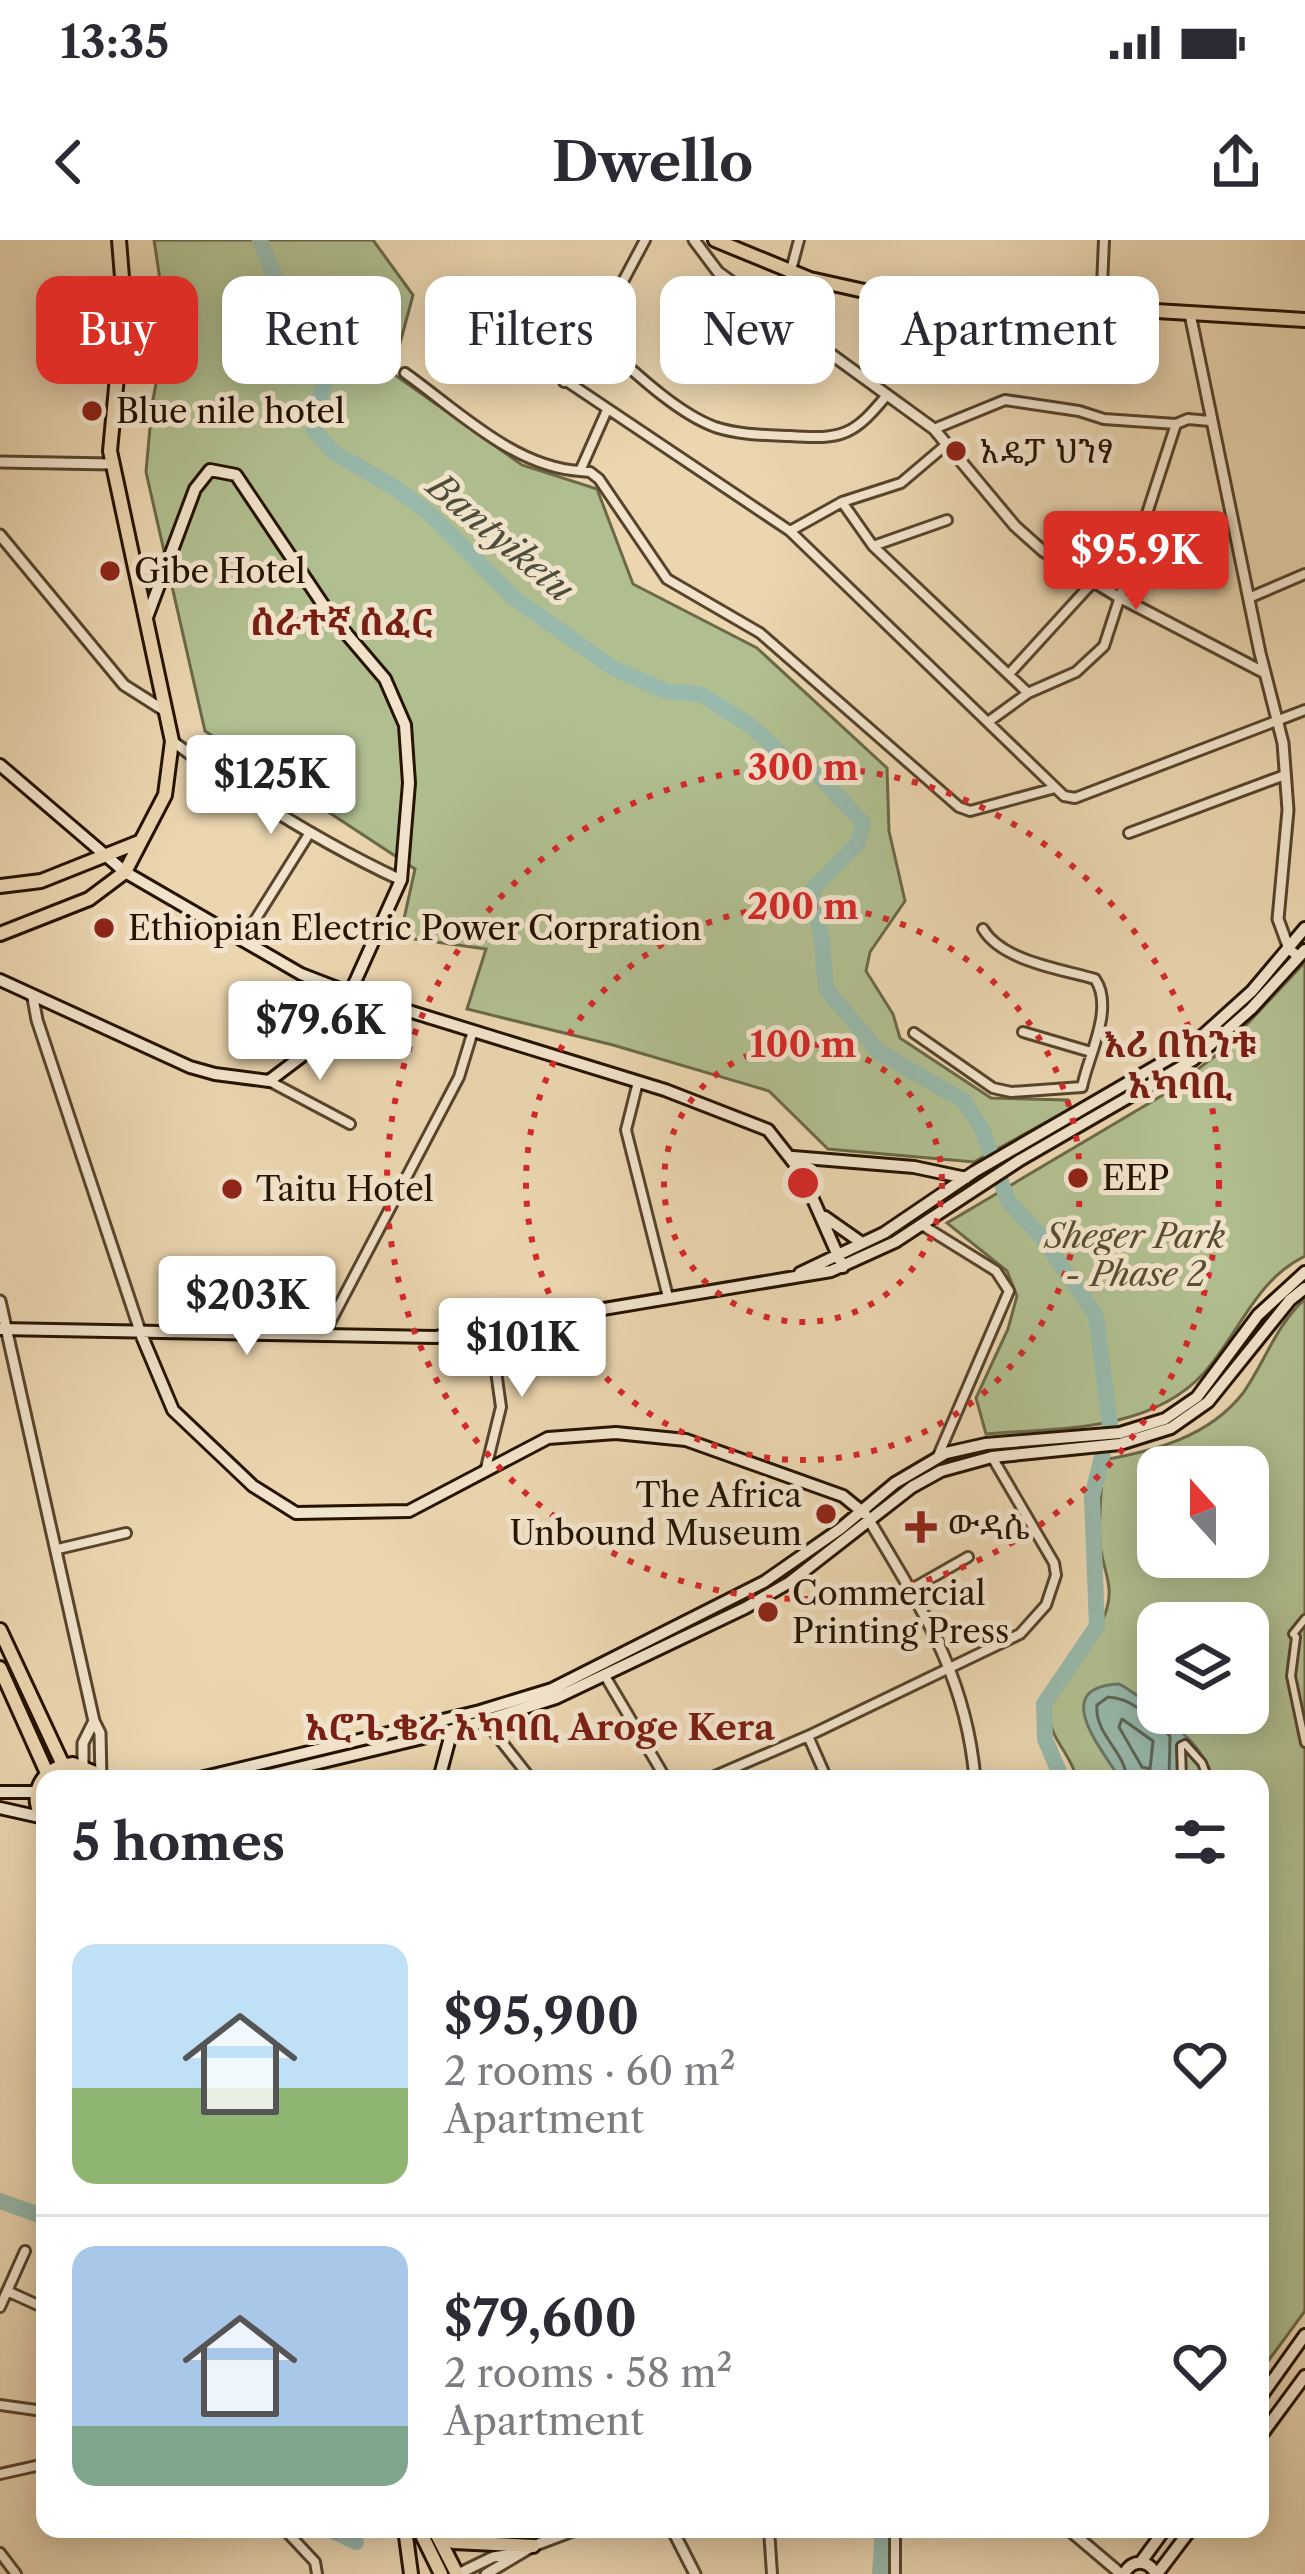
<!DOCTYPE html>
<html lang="en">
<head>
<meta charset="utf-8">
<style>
	body { margin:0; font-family:"Libre Caslon Text","Noto Serif Ethiopic",serif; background:#f7f7f7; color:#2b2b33; height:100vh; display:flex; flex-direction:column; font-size:45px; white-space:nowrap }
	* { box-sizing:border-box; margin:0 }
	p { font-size:39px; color:#7c7c81 }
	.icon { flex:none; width:66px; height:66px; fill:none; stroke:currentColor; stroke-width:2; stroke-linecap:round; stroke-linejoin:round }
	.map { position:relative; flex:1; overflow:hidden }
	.side { position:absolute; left:36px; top:1530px; width:1233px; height:768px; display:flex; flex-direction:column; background:#fff; border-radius:24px; box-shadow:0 6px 30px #0003 }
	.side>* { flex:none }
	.top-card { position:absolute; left:36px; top:36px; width:1233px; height:108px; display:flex; gap:24px }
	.needle { width:78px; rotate:339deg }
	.tools { position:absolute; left:1137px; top:1206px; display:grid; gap:24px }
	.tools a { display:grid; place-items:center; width:132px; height:132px; border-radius:24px; background:#fff; box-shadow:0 6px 30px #0003; font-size:60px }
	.price { position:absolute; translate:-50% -102px; padding:0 27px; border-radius:12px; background:#fff; color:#222; font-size:39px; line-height:78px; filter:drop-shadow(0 3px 6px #0008) }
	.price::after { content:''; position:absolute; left:50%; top:72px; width:36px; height:27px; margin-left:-18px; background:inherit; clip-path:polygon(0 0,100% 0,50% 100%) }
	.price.selected { background:#d93025; color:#fff }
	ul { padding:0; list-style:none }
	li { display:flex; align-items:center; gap:36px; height:300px; padding:0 36px }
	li+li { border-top:3px solid #e1e1e2 }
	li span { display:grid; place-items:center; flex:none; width:336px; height:240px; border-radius:24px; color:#555 }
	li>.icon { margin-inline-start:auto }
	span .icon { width:144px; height:144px; fill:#fffc; stroke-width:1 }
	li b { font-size:51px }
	h2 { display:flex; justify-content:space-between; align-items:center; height:144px; padding:0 36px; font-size:51px }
	.pill { padding:0 42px; border-radius:24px; background:#fff; box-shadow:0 6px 30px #0003; font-size:42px; line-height:108px }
	.pill.selected { background:#d93025; color:#fff }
	.status { display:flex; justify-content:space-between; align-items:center; height:84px; padding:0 60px; background:#fff; direction:ltr }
	.status svg { height:33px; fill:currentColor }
	header { display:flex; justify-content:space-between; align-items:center; height:156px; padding:0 36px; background:#fff; font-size:54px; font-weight:800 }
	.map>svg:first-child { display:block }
</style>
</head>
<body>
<div class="status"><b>13:35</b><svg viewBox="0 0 49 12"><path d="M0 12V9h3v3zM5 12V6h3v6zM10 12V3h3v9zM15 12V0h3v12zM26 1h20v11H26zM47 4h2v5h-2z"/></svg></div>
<header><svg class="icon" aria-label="back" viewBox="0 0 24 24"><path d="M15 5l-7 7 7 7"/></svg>Dwello<svg class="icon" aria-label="share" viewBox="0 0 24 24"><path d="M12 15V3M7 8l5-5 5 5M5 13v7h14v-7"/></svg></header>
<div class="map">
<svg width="1305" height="2334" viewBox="0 0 1305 2334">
	<rect width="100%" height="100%" fill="#ebd6b0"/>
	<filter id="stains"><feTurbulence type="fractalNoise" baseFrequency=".00167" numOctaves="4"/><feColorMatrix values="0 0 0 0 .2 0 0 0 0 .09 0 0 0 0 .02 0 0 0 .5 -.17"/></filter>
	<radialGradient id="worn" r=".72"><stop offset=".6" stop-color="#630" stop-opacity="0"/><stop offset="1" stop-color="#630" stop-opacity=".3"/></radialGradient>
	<!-- green -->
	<path fill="#b1bf90" stroke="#6b6948" stroke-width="3" fill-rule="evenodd" d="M154,0h219l40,55 -21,78 130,92 75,24 36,95 124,64 130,120 2,63 16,70 -35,51 -4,19 27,43 7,24 91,60 77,2 2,9 -96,53 -146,-13 -59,-58 -156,-46 -146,-36 19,-60 -86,-12 15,-68 -210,-138 -59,-259 6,-67 15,-79z
		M1305,722v294c-50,24 -67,80 -102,118 -54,58 -144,54 -217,60l-10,-36 32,-69 9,-33 -10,-25 -60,-48 221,-131 55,-42z
		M1305,1059v1012l-45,61v-593h-183c-5,-22 -24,-38 -27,-58 -7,-44 46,-73 57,-113 7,-23 -5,-42 -7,-64 -2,-27 2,-57 3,-84 51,-9 106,-23 140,-67 22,-31 33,-68 62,-94zM1158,1227h90v90h-90zM1158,1383h90v90h-90z"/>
	<!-- water -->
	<path fill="#98b9ab" stroke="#6a7767" stroke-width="3" d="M1119,1444c16,8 26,18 39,28 24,20 44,34 55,67h-5l-6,-16 -17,-19 -4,2 1,33h-67v-8c-19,-29 -62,-84 4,-87z"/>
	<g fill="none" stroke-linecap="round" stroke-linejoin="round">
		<!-- shore -->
		<path stroke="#5e6656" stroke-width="3" d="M1122,1479l31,22 -3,28 -8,-2 -23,-40z
			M1127,1539c-2,-28 -33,-45 -30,-74l11,-8c25,1 44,22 62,39l-1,43"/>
		<!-- river -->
		<path stroke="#98b9ab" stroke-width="16" d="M260,0l16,41 56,79 -19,57 1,13 19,22 64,37 34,26 83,83 99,70 52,23 35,3 50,31 42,39 26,11 45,48 -5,20 -46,47 10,50 4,49 53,63 85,49 18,28 26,72 33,35 55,80 14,109 -18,72 5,129 -53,78 1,35 17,40
			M0,1961l45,16
			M329,2289l27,13
			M880,2334l3,-45"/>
		<!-- pedestrian casing -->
		<g stroke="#56442c" stroke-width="12">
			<path id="pedestrian" d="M1305,1379l-12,15 3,3 -5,39 14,67
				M1182,1539l-1,-33 4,-2 17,19 6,16
				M468,2289l4,7"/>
		</g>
		<!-- minor casing -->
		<g stroke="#56442c" stroke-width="14">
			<path id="minor" d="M791,30l8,-30
				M1101,70l3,-70
				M462,71l328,220 274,265 11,2 230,-88
				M594,96c33,29 80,76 121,91 24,8 51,8 75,9 53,4 64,-1 97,-41
				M405,133c52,37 109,94 175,98
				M564,142l30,-46 51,-96
				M607,170l-27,61 10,1 9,7 68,100 93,54 199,174 11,4 85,-23
				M934,189l71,-29 74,11 25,8 72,5
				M842,262l31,44 155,147
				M790,291l52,-29 59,-19 46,-39
				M873,306l74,-26
				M1251,357l54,-23
				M1009,434l84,-92
				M988,482l40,-29 48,-21 28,-26 72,-222 12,-5 22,2
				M1129,593l156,-58
				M242,701l67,-107
				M1023,792l68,20
				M914,793l79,55 18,4 71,-5c6,-31 33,-79 13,-108 -34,-10 -93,-18 -112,-50
				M269,841l81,43
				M638,842l-12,48 42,167
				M922,985l74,46 13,20 -71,165
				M323,1096l136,-259 14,-46
				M486,1228l15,-61 -11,-79
				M58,1309l68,-16
				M910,1350l58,-33
				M605,1436l61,103
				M486,1482l45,57
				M708,1539l100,-43
				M827,1539l-19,-43 212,-102 26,-29 10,-30 -2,-12 -62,-106
				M1004,1539l28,-1
				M7,2051l33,15
				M0,2067l25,-56
				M0,2165l36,5
				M0,2234l45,-10
				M284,2289l31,33 2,12
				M769,2289l3,45
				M0,2313l16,21
				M895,2334v-45"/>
		</g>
		<!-- tertiary casing -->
		<g stroke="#56442c" stroke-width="15">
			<path id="tertiary" d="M694,0l24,32 216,157 81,97 28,25 74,45 148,77
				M1190,74l70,339 23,90 5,67 -10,109 11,30 10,8
				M0,222l111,2
				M0,295l124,150 41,26
				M172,501c73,54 147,101 229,139
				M33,758l4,22 104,314
				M0,1061l94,420 6,12 1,46
				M869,1280c52,88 97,154 106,259
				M83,1526v-23l11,-22
				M672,2289l23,45
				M1068,2289l53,45
				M458,2334l35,-17 25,-4
				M486,2334l47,-28 45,-17"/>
		</g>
		<!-- secondary casing -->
		<g stroke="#251300" stroke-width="16">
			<path id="secondary" d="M0,525l125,107 176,102 49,19 315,97 103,40 33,42 42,95
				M0,740l190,87 25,7 54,7 33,-25 48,-63 51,-113 8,-97 -4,-58 -20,-46 -57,-67 -92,-137 -26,-5 -15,19 -49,131
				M793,917l121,10 52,11
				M825,977l37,26
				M800,1033l84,-40 90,-61 217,-126 61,-55 53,-63
				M0,1089l436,8 395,-66 64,-29 125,-82 173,-100 58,-51 54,-59
				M141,1094l32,76 80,76 43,27 113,-2 139,-73 68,-5 70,7 157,56 22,18
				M196,1539l284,-68 72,-22 212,-107 76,-53 55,-46 51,-30 40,-9 134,-11 45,-14 32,-22 61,-82 47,-43
				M252,1539l200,-48 104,-33 189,-90 45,-26 122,-95 29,-16 51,-14 128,-13 51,-16 37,-26 82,-102 15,-12
				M439,1539l13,-49
				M0,1552h36
				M0,1568l40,9
				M1260,2158l45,-63
				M1260,2197l45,-61
				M1141,2322l24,-33
				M1124,2334c8,-15 24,-15 32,0
				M1157,2334l34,-45"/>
		</g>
		<!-- primary casing -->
		<g stroke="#251300" stroke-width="18">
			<path id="primary" d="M715,0l95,39 68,15 427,26
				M0,646l41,-5 98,-39
				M0,694l89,-35 36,-27 40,-77 7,-54 -62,-290 14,-149 -5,-62
				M0,1390l63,135
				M0,1428l47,105
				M45,1582c-19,-26 -4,-55 28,-58l20,8 6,7
				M405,2289l6,45
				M419,2289l22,45
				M434,2289l23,45
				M438,2297l16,5 79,4"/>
		</g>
		<!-- pedestrian -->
		<use href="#pedestrian" stroke="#f2e4cc" stroke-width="6"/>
		<!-- minor -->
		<use href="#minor" stroke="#f2e4cc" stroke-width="8"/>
		<!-- tertiary -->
		<use href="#tertiary" stroke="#f2e4cc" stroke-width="9"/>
		<!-- secondary -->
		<use href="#secondary" stroke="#f2e4cc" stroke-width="10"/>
		<!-- primary -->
		<use href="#primary" stroke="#ebd6b0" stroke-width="12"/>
	</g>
	<!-- distance rings -->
	<g fill="none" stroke="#d62828" stroke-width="6" stroke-dasharray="6 12">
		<circle cx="803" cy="943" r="139"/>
		<circle cx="803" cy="943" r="277"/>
		<circle cx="803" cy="943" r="416"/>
	</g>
	<!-- markers -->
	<g fill="#8f2418" stroke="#f2e4cc" stroke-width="4.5">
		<circle cx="92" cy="171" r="12"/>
		<circle cx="956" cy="211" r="12"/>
		<circle cx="110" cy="331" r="12"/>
		<circle cx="104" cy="688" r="12"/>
		<circle cx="1078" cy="938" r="12"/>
		<circle cx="232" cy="949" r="12"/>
		<circle cx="826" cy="1274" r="12"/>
		<path d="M915 1269h12v12h12v12h-12v12h-12v-12h-12v-12h12z"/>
		<circle cx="768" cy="1372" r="12"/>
	</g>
	<g text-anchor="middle" stroke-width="10" stroke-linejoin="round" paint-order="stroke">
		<!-- poi labels -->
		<g font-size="33" fill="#251300" stroke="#f2e4cc" text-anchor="start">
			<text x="116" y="183">Blue nile hotel</text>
			<text x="980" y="223">አዴፓ ህንፃ</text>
			<text x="134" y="343">Gibe Hotel</text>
			<text x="128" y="700">Ethiopian Electric Power Corpration</text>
			<text x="1102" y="950">EEP</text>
			<text x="256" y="961">Taitu Hotel</text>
			<text x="802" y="1267" text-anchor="end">The Africa<tspan x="802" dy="38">Unbound Museum</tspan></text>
			<text x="948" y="1299">ውዳሴ</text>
			<text x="792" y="1365">Commercial<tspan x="792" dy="38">Printing Press</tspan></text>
		</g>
		<!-- park labels -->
		<g font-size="33" font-style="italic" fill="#564f32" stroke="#f2e4cc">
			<text x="1135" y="1008">Sheger Park<tspan x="1135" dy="38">- Phase 2</tspan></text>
		</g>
		<!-- water labels -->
		<g font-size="36" font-style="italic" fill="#4d4d3c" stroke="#f2e4cc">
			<text transform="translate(501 297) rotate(40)" y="13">Bantyiketu</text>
		</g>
		<!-- neighbourhood labels -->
		<g font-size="36" font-weight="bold" fill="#7a1f14" stroke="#f2e4cc">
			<text x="342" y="395">ሰራተኛ ሰፈር</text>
			<text x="1180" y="817">እሪ በከንቱ<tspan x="1180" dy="41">አካባቢ</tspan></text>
			<text x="540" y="1500">አሮጌ ቄራ አካባቢ Aroge Kera</text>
		</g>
	</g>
	<circle cx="803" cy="943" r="18" fill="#d62828" stroke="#f2e4cc" stroke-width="6"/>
	<g font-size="36" text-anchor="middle" font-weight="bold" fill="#d62828" stroke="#f2e4cc" stroke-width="10" stroke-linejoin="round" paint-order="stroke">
		<text x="803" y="540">300 m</text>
		<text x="803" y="679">200 m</text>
		<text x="803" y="817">100 m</text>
	</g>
	<rect width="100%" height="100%" filter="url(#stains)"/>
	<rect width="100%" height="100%" fill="url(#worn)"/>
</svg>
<div class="tools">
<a><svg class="needle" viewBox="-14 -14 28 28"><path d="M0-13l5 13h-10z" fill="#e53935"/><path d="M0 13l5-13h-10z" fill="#7c7c81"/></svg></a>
<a><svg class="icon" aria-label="layers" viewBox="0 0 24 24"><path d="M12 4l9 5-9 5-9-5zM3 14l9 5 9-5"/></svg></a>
</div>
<b class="price selected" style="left:1136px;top:373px">$95.9K</b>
<b class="price" style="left:271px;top:597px">$125K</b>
<b class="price" style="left:320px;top:843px">$79.6K</b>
<b class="price" style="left:247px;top:1118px">$203K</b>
<b class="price" style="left:522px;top:1160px">$101K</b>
<div class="top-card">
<a class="pill selected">Buy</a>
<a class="pill">Rent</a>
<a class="pill">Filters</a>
<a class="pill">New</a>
<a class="pill">Apartment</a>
</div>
<section class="side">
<h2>5 homes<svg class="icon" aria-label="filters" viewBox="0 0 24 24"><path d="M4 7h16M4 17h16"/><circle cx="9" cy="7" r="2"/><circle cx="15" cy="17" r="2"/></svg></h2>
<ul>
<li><span style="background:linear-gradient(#bfe0f5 60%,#8fb573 0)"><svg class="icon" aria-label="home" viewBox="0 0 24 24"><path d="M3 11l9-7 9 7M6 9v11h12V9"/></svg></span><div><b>$95,900</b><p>2 rooms · 60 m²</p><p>Apartment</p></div><svg class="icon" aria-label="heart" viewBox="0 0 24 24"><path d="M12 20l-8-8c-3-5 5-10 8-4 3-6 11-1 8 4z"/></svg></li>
<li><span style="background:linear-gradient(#a9c7e8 75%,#7fa58c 0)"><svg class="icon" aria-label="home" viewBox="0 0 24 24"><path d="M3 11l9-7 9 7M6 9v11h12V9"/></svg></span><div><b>$79,600</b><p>2 rooms · 58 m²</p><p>Apartment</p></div><svg class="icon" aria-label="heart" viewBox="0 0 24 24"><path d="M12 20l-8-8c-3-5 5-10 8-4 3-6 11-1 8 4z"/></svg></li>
</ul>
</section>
</div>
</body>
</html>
